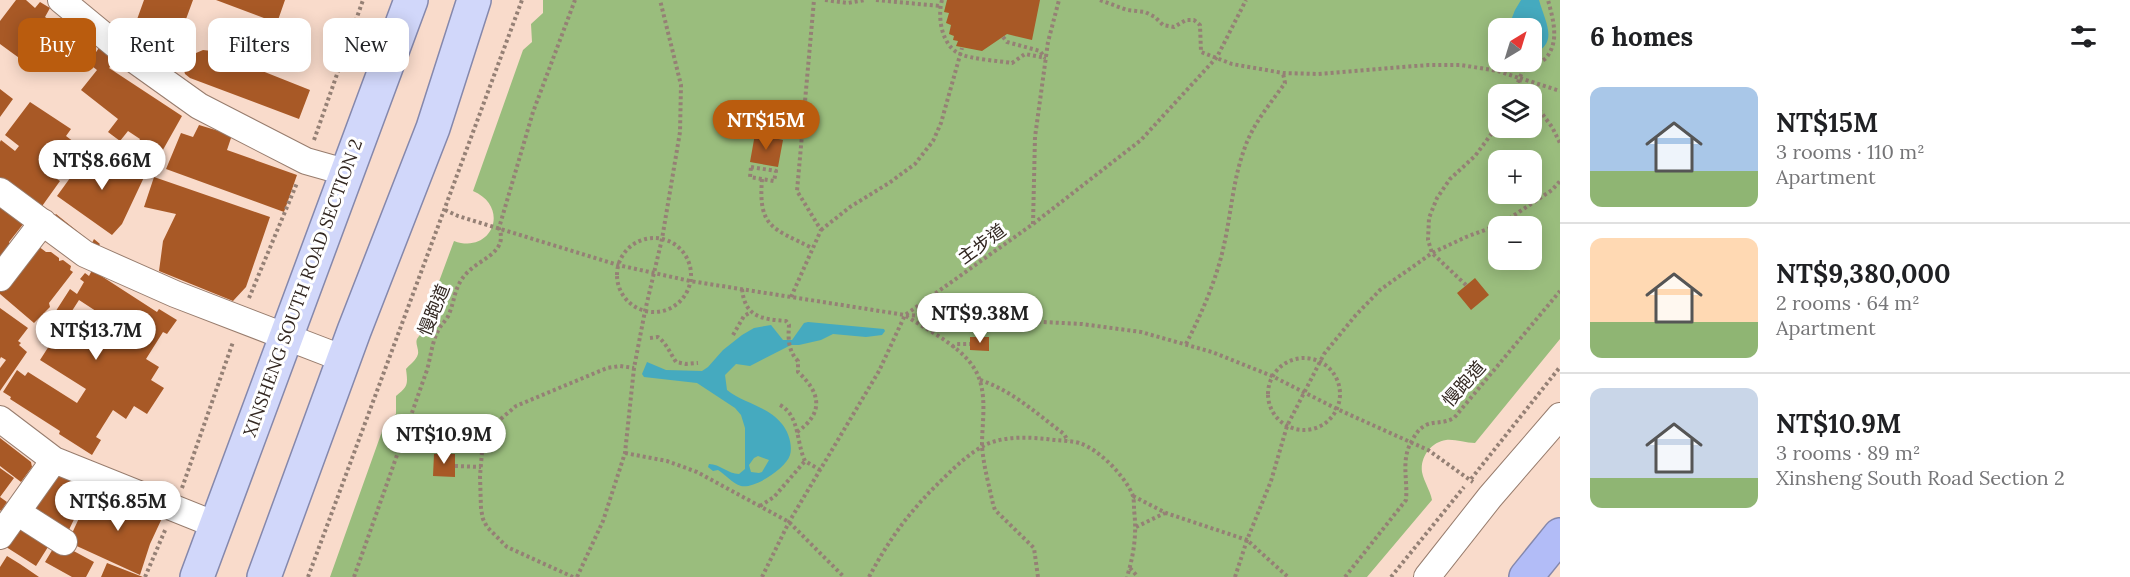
<!DOCTYPE html>
<html lang="en">
<head>
<meta charset="utf-8">
<style>
	body { margin:0; font-family:Lora,"Noto Sans TC",serif; background:#f6f6f6; color:#202124; height:100vh; display:flex; flex-direction:column; font-size:22px; white-space:nowrap }
	* { box-sizing:border-box; margin:0 }
	p { font-size:20px; color:#757577 }
	.icon { flex:none; width:33px; height:33px; fill:none; stroke:currentColor; stroke-width:2; stroke-linecap:round; stroke-linejoin:round }
	.map { position:relative; flex:1; overflow:hidden }
	.side { display:flex; flex-direction:column; background:#fff; width:570px }
	.side>* { flex:none }
	.guide { position:absolute; left:18px; top:18px; width:570px; height:54px; display:flex; gap:12px }
	.needle { width:39px; rotate:38deg }
	.tools { position:absolute; left:1488px; top:18px; display:grid; gap:12px }
	.tools a { display:grid; place-items:center; width:54px; height:54px; border-radius:12px; background:#fff; box-shadow:0 3px 15px #0003; font-size:30px }
	.price { position:absolute; translate:-50% -51px; padding:0 14px; border-radius:21px; background:#fff; color:#222; font-size:20px; line-height:39px; filter:drop-shadow(0 2px 3px #0008) }
	.price::after { content:''; position:absolute; left:50%; top:36px; width:18px; height:14px; margin-left:-9px; background:inherit; clip-path:polygon(0 0,100% 0,50% 100%) }
	.price.active { background:#ba5c0e; color:#fff }
	ul { padding:0; list-style:none }
	li { display:flex; align-items:center; gap:18px; height:150px; padding:0 30px }
	li+li { border-top:2px solid #e0e0e0 }
	li span { display:grid; place-items:center; flex:none; width:168px; height:120px; border-radius:12px; color:#555 }
	li>.icon { margin-inline-start:auto }
	span .icon { width:72px; height:72px; fill:#fffc; stroke-width:1 }
	li b { font-size:26px }
	h2 { display:flex; justify-content:space-between; align-items:center; height:72px; padding:0 30px; font-size:26px }
	.chip { padding:0 21px; border-radius:12px; background:#fff; box-shadow:0 3px 15px #0003; font-size:21px; line-height:54px }
	.chip.active { background:#ba5c0e; color:#fff }
	main { display:flex; flex:1; min-height:0 }
	.map>svg:first-child { display:block }
</style>
</head>
<body>
<main>
<div class="map">
<svg width="1560" height="577" viewBox="0 0 1560 577">
	<rect width="100%" height="100%" fill="#f9dbcb"/>
	<!-- green -->
	<path fill="#9abd7d" fill-rule="evenodd" d="M543,0h1017v339l-85,104c-10,0 -20,-4 -29,-3 -15,2 -26,17 -24,32 2,10 8,18 10,28l-65,77h-1037l55,-154 11,-9v-18c12,-10 12,-11 10,-27 4,-5 10,-8 12,-15 1,-5 -3,-10 -1,-15 6,-11 16,-9 10,-25l27,-73c38,14 57,-34 19,-50l50,-141 9,-8 -1,-18 12,-11zM1498,28h34v34h-34zM1498,94h34v34h-34zM1498,160h34v34h-34zM1498,226h34v34h-34z"/>
	<!-- water -->
	<path fill="#45aabf" fill-rule="evenodd" d="M1521,0h18c6,22 21,44 -7,54v-26h-24l7,-18z
		M808,322l76,7 1,2 -3,4 -16,2 -33,-3 -12,6 -22,5h-8l-41,21 -14,-2 -11,11 2,15c18,14 41,16 55,34 6,7 11,21 8,31 -4,13 -35,34 -49,31 -9,-3 -15,-11 -23,-16l-5,1 -5,-4 1,-3c11,0 19,10 30,10l6,-5v-41l-4,-13 -6,-7 -38,-25 -53,-6 -2,-3 5,-12 19,8 36,1 6,-4 15,-17 19,-15 12,-7 17,-3 12,15h9l12,-17zM758,456l11,4 -7,12 -3,1 -8,-1 -2,-7 5,-7z"/>
	<!-- building -->
	<path fill="#a85926" fill-rule="evenodd" d="M16,0h10l9,8 5,-6 10,6 -5,9 20,14 -28,40 -37,-27v-23z
		M144,0h49l-15,41 -43,-16z
		M216,0h69l-8,23z
		M947,0h93l-8,40 -25,-6 -25,17 -26,-5 2,-5 -5,-1 1,-4 -5,-2 2,-9 -5,-2 3,-10 -5,-1z
		M99,48l17,13 -7,7 73,48 -27,48 -21,-14 6,-11 -12,-8 -8,10 -12,-9 10,-13 -37,-29 16,-20 -9,-7z
		M203,50l9,1 98,39 -11,29 -109,-41 -5,-4 -2,-7 1,-5 5,-6z
		M0,89l13,10 -13,18z
		M30,102l41,27 -5,7 12,9 -16,32 -17,-12 -3,4 18,12 -20,28 -40,-31v-36l1,-2 14,11 4,-5 -14,-11z
		M199,125l33,10 -5,15 70,25 -13,37 -118,-43 15,-36 12,4z
		M755,134l28,6 -5,27 -28,-5z
		M91,149l37,24 5,-8 13,8 -24,51 -10,11 -55,-39z
		M154,177l116,40 -24,70 -13,14 -74,-30 4,-30 13,-27 -32,-7z
		M0,204l24,19 -15,19 2,8 -11,15z
		M56,214l36,29 2,-4 6,5 -6,8 -42,-34z
		M34,243l12,9h5l8,6v3l4,-1 8,6 -1,4 3,2 -24,31 1,4 -16,16 -34,-29v-5z
		M92,270l65,42 2,-3 18,11 -10,14 -4,-2 -17,27 13,8 -8,13 13,8 -17,26 -13,-8 -8,13 -13,-9 -17,27 5,3 -9,15 -33,-21 1,-3 -50,-32 1,-2 -8,-5 14,-22 8,6 3,-4 49,31 9,-14 -46,-29 9,-14 -3,-2 -1,-6 6,-11 7,-1 3,2 2,-4 -11,-7 18,-28 7,5 7,-12 -4,-3 5,-6 4,3zM79,300l46,30 -9,13 -46,-29z
		M1475,278l14,17 -18,15 -14,-17z
		M0,308l28,20 -10,13 3,2 -2,2 8,7 -27,39v-23l6,-8 -5,-3 -1,2z
		M970,337h19v14l-19,-1z
		M0,438l31,24 1,5 -11,15 -21,-16z
		M434,454h21v23l-22,-1z
		M0,468l14,10 -14,19z
		M52,473l40,9 -26,54 -41,-20z
		M109,490l54,26 -13,28 -10,31 -72,-33 12,-26 6,2 8,-14 9,3z
		M0,497l7,5 -6,9 -1,-1z
		M18,527l35,12 -17,27 -33,-21z
		M57,542l37,20 -8,15h-14l-27,-15z
		M7,556l13,8 19,13h-39v-10z
		M107,563l36,14h-42z"/>
	<g fill="none" stroke-linecap="round" stroke-linejoin="round">
		<!-- minor casing -->
		<g stroke="#977c6d" stroke-width="28">
			<path id="minor" d="M61,0l68,56 70,50 107,55 39,11
				M0,191l85,63 90,40 169,65
				M0,278l43,-56
				M0,419l54,41 162,65
				M17,512l47,30
				M0,536l54,-76
				M1427,577l63,-80 70,-81"/>
		</g>
		<!-- major casing -->
		<g stroke="#8588ac" stroke-width="36">
			<path id="major" d="M197,577l214,-577
				M264,577l90,-246 79,-203 41,-128"/>
		</g>
		<!-- highway casing -->
		<g stroke="#8588ac" stroke-width="36">
			<path id="highway" d="M1526,577l34,-42"/>
		</g>
		<!-- path -->
		<path stroke="#958075" stroke-width="4" stroke-dasharray="3 3" stroke-linecap="butt" d="M825,0l23,3 17,-3
			M876,0l64,6
			M942,0c-5,18 0,46 18,54 11,5 39,7 52,9l13,-9 21,4
			M1100,0l27,10 18,2 10,5 8,8 11,2 12,-7h8l6,5 1,27 31,12 51,9 35,1 110,-9h33l37,6 21,7 2,10 6,6
			M1003,37l4,5 33,9 5,7
			M1520,78l40,13
			M1515,94c2,-8 4,-18 10,-26 5,-6 15,-4 21,-10 14,-17 7,-39 2,-58
			M1532,100l20,27 8,16
			M314,140l49,-140
			M751,167l25,4 -2,10 -24,-4z
			M762,179c-4,49 11,49 50,69
			M445,210l13,6 160,49 72,16 215,34 177,9 59,8 71,20 60,24 65,33 91,41 45,32
			M1033,224l2,-87 13,-95 11,-42
			M821,230l29,-23 39,-24 26,-19 18,-23 8,-18 21,-75
			M617 275a37 37 0 1 1 74 0a37 37 0 1 1-74 0Z
			M1466,285l-34,-32 -4,-13 1,-22 8,-20 13,-19 25,-23 23,-31
			M742,289c3,28 19,30 44,32l3,4c-1,13 -1,26 9,36v11c23,21 26,41 -1,60
			M791,297l30,-67 -24,-39 17,-191
			M249,298l48,-115
			M906,316c20,13 52,29 66,49 17,23 10,54 10,80 1,19 7,40 11,59l2,6 39,38 4,29
			M733,335l11,-19 7,-4
			M650,338l8,-1c9,7 12,16 18,25l10,2 12,-1
			M1186,344c16,-31 31,-66 38,-99 7,-31 9,-65 20,-95 8,-25 26,-46 41,-67l-2,-10
			M952,347l5,-3h13
			M1268 394a36 36 0 1 1 72 0a36 36 0 1 1-72 0Z
			M980,380c33,11 57,34 84,54l4,7
			M780,405c20,11 16,37 25,56l15,9
			M625,453l42,8 30,11 92,50 55,55
			M455,466l26,1
			M1471,479l89,-112
			M182,488l51,-146
			M1133,496l33,17 81,27 24,-59 16,-55 37,-72 31,-38 25,-26 52,-37 34,-16 35,-13 51,-34 8,-9
			M760,506l14,-9 31,-36
			M1136,527l29,-14
			M1130,568l8,9
			M145,577l21,-49
			M308,577l214,-577
			M354,577l73,-207c4,-14 5,-29 12,-41 3,-6 8,-9 10,-15 6,-14 5,-26 16,-39 13,-16 44,-22 34,-47l34,-116 42,-112
			M573,577l-66,-30 -20,-20 -4,-8 -2,-10 -1,-33 2,-24 6,-19 8,-10 20,-17 91,-38 13,-2 14,2
			M577,577l26,-56 22,-68 9,-85 11,-57 17,-72 18,-107 1,-47 -21,-85
			M762,577l27,-55 90,-151 26,-56 128,-91 108,-84 76,-83 29,-57
			M869,577c23,-43 44,-70 80,-104 10,-10 23,-21 36,-28 19,-9 42,-8 62,-6 11,2 21,1 32,4 20,6 47,34 54,53 1,4 1,10 1,14 3,23 0,44 -7,67
			M1235,577l12,-37 41,37
			M1345,577l61,-77c2,-22 -6,-41 7,-61 3,-6 7,-11 13,-14 9,-4 17,-1 28,-7l106,-127
			M1391,577l73,-90"/>
		<!-- minor -->
		<use href="#minor" stroke="#fff" stroke-width="26"/>
		<!-- major -->
		<use href="#major" stroke="#d1d7fa" stroke-width="33"/>
		<!-- highway -->
		<use href="#highway" stroke="#b2bcf7" stroke-width="33"/>
	</g>
	<g text-anchor="middle" stroke-width="6" stroke-linejoin="round" paint-order="stroke">
		<!-- street labels -->
		<g font-size="18" fill="#322721" stroke="#fff">
			<text transform="translate(982 244) rotate(-36)" y="6">主步道</text>
			<text transform="translate(303 288) rotate(-70)" y="6">XINSHENG SOUTH ROAD SECTION 2</text>
			<text transform="translate(434 310) rotate(-68)" y="6">慢跑道</text>
			<text transform="translate(1464 384) rotate(-48)" y="6">慢跑道</text>
		</g>
	</g>
</svg>
<div class="tools">
<a><svg class="needle" viewBox="-14 -14 28 28"><path d="M0-13l5 13h-10z" fill="#e53935"/><path d="M0 13l5-13h-10z" fill="#757577"/></svg></a>
<a><svg class="icon" aria-label="layers" viewBox="0 0 24 24"><path d="M12 4l9 5-9 5-9-5zM3 14l9 5 9-5"/></svg></a>
<a>+</a>
<a>−</a>
</div>
<b class="price active" style="left:766px;top:151px">NT$15M</b>
<b class="price" style="left:102px;top:191px">NT$8.66M</b>
<b class="price" style="left:980px;top:344px">NT$9.38M</b>
<b class="price" style="left:96px;top:361px">NT$13.7M</b>
<b class="price" style="left:444px;top:465px">NT$10.9M</b>
<b class="price" style="left:118px;top:532px">NT$6.85M</b>
<div class="guide">
<a class="chip active">Buy</a>
<a class="chip">Rent</a>
<a class="chip">Filters</a>
<a class="chip">New</a>
</div>
</div>
<section class="side">
<h2>6 homes<svg class="icon" aria-label="filters" viewBox="0 0 24 24"><path d="M4 7h16M4 17h16"/><circle cx="9" cy="7" r="2"/><circle cx="15" cy="17" r="2"/></svg></h2>
<ul>
<li><span style="background:linear-gradient(#a9c7e8 70%,#8fb573 0)"><svg class="icon" aria-label="home" viewBox="0 0 24 24"><path d="M3 11l9-7 9 7M6 9v11h12V9"/></svg></span><div><b>NT$15M</b><p>3 rooms · 110 m²</p><p>Apartment</p></div></li>
<li><span style="background:linear-gradient(#ffd9b3 70%,#8fb573 0)"><svg class="icon" aria-label="home" viewBox="0 0 24 24"><path d="M3 11l9-7 9 7M6 9v11h12V9"/></svg></span><div><b>NT$9,380,000</b><p>2 rooms · 64 m²</p><p>Apartment</p></div></li>
<li><span style="background:linear-gradient(#c9d6e8 75%,#8fb573 0)"><svg class="icon" aria-label="home" viewBox="0 0 24 24"><path d="M3 11l9-7 9 7M6 9v11h12V9"/></svg></span><div><b>NT$10.9M</b><p>3 rooms · 89 m²</p><p>Xinsheng South Road Section 2</p></div></li>
</ul>
</section>
</main>
</body>
</html>
